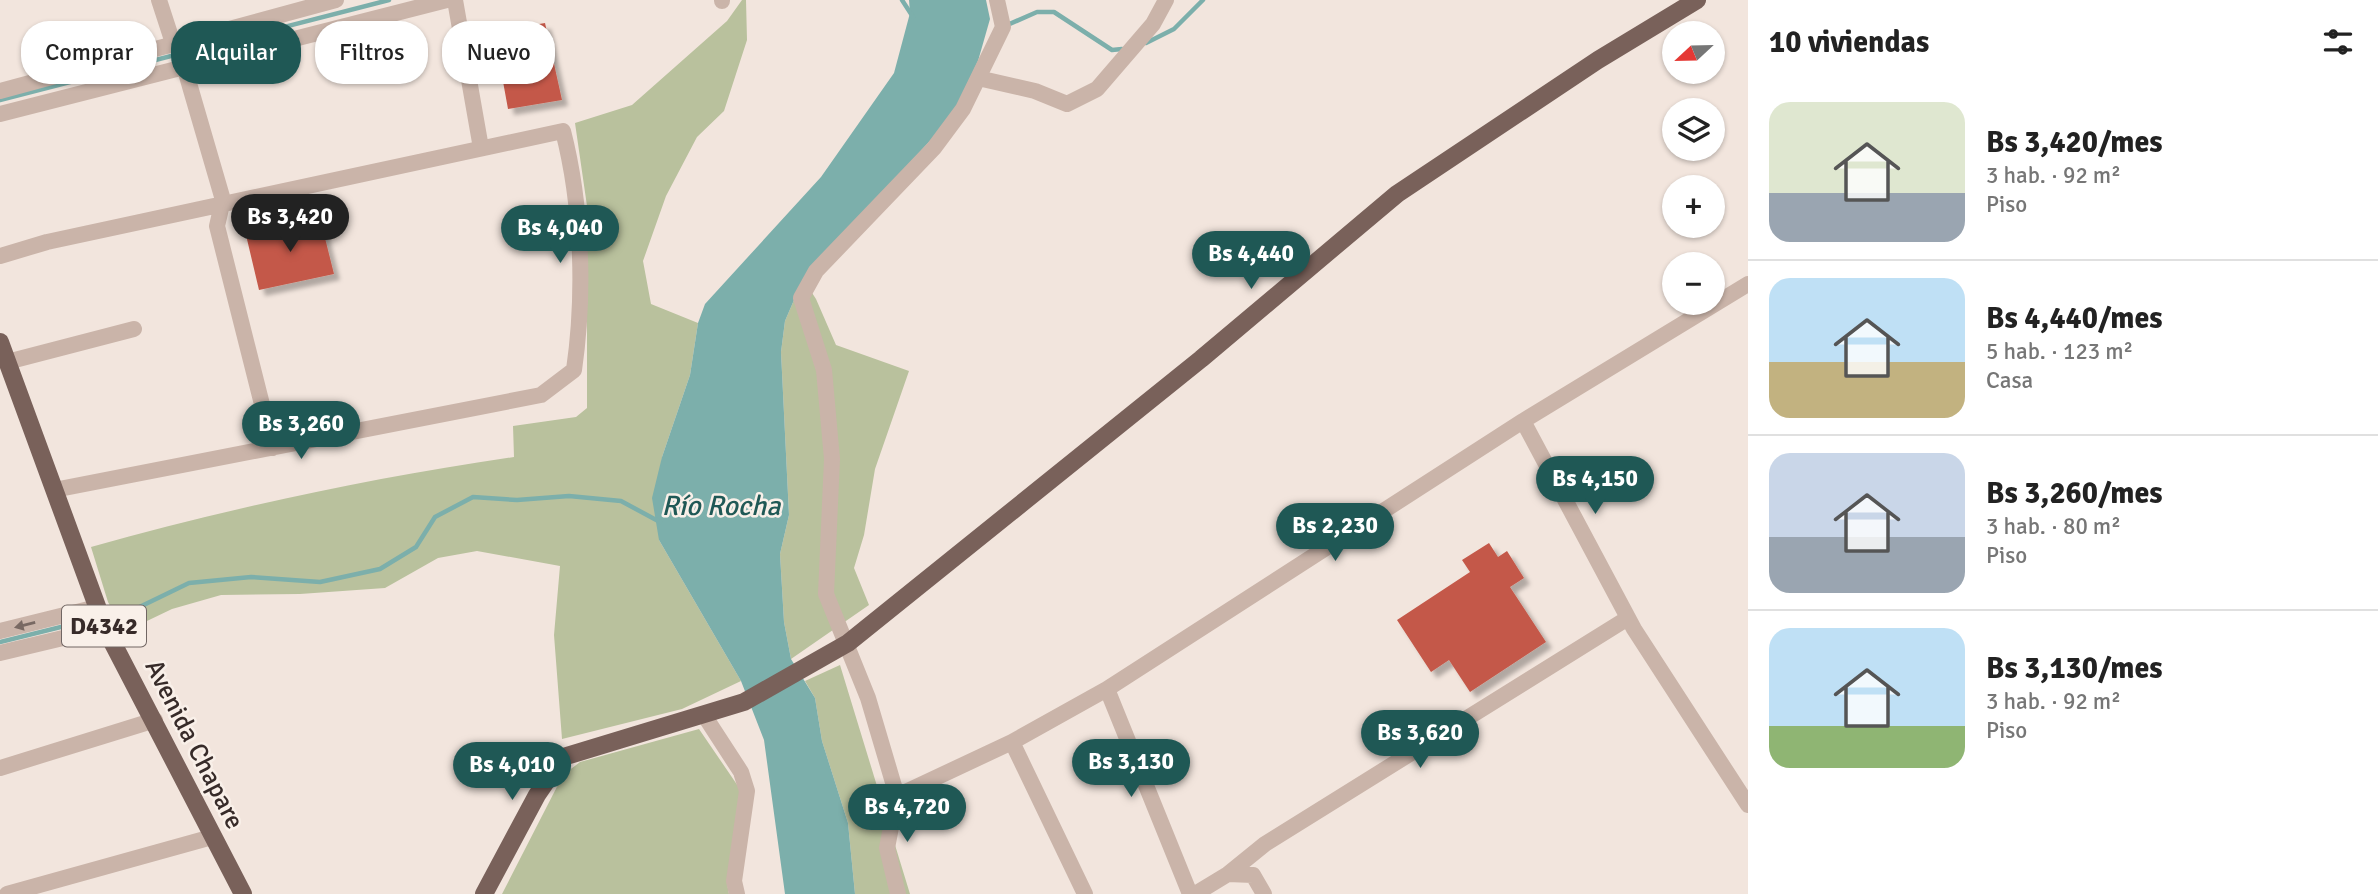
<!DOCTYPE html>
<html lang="es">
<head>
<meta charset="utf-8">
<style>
	body { margin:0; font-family:Signika,sans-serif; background:#f6f6f6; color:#222; height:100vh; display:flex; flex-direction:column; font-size:26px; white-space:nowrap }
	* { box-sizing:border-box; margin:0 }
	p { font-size:23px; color:#767676 }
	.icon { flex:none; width:38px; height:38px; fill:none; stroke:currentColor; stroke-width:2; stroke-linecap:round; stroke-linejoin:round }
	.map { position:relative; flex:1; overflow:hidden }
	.drawer { display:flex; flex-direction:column; background:#fff; width:630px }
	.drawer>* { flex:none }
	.hud { position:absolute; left:21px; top:21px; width:665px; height:63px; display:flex; gap:14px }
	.needle { width:46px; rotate:248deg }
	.buttons { position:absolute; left:1662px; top:21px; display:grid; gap:14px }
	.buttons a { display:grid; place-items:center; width:63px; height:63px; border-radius:50%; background:#fff; box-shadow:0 2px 5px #0004; font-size:35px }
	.price { position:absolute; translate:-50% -60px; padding:0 16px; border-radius:24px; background:#1f5855; color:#fff; font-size:23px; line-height:46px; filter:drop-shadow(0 2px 4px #0008) }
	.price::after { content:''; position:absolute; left:50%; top:42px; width:21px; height:16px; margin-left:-10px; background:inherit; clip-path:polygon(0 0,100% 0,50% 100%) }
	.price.active { background:#222; color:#fff }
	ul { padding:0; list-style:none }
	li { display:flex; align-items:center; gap:21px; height:175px; padding:0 21px }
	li+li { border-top:2px solid #e0e0e0 }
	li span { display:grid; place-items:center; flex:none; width:196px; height:140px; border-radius:21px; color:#555 }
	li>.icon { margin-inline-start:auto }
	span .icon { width:84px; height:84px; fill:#fffc; stroke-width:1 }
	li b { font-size:30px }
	h2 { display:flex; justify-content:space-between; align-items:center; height:84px; padding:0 21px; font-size:30px }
	.pill { padding:0 24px; border-radius:28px; background:#fff; box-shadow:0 2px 5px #0004; font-size:24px; line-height:63px }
	.pill.active { background:#1f5855; color:#fff }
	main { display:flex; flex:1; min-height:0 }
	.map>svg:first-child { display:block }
</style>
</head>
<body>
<main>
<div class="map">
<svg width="1748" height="894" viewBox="0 0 1748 894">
	<defs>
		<filter id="shadow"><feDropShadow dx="6" dy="6" stdDeviation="2" flood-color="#0004"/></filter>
	</defs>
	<rect width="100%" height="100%" fill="#f2e5dd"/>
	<!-- green -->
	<path fill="#b9c19d" d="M742,0h4l1,40 -23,71 -27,26 -31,59 -23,65 8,43 47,19 -8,52 -28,82 -3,83 82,141 -59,28 -120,30 -8,-104 6,-69 -83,-15 -39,7 -53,30 -85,6 -79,1 -49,14 -48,23 -16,-30 -17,-55c139,-39 279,-69 423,-90l-1,-31 63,-9 11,-9v-202l-12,-83 57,-18 95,-84z
		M803,279l13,20 20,46 73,26 -34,98 -11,66 -10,33 15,37 -78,54 -7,-37 -4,-68 9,-39 -8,-163 4,-31z
		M840,665l70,229h-55l-7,-71 -26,-82 -7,-43 -10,-17z
		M699,729l41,60 -13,94 2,11h-227l61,-119 17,-13z"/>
	<!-- water -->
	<path fill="#7cafab" d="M909,0h77l4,19 -12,42 -27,57 -148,161 -18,42 -4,31 8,163 -9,39 4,68 7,37 24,39 7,43 26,82 7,71h-70l-21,-154 -23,-59 -82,-141 -7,-42 10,-41 28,-82 8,-52 7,-19 116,-127 73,-104 16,-60z"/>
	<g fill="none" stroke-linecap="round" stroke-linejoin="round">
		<!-- stream -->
		<path stroke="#7cafab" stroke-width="4.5" d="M902,0l11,17
			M1005,26l32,-14h17l58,38 10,-1
			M1146,43l28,-14 29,-29
			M0,100l389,-100
			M123,615l66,-32 62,-6 69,5 60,-13 36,-22 19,-30 38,-20 44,3 52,-4 52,5 39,21
			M0,642l85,-21"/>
	</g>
	<!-- building -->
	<path fill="#c45849" filter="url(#shadow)" d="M545,23l17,77 -54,9 -14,-77z
		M320,218l14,56 -75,16 -13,-55z
		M1489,543l9,14 9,-6 17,27 -14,9 36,55 -76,50 -21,-32 -18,12 -34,-52 73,-48 -8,-12z"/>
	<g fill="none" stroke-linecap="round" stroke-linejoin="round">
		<!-- minor -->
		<path stroke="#cab4a9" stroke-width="16" d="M159,0l14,43
			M455,0l26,148
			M722,0v1
			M184,66l39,134 -6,26 56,222
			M978,78l57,13 32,13 30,-15 56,-65 13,-24
			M0,91l336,-91
			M0,114l447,-114
			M0,256l47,-14 516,-111c19,74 22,163 11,239l-33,25 -487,95
			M7,362l127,-33
			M1523,421l111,208 114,176
			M0,631l97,-24
			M0,653l105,-25
			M1107,689l83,205
			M704,715l37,57 6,19 -13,90 3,13
			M1012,742l73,152
			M0,768l155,-48
			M897,796l115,-54 95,-53 416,-268 225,-137
			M1228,874l25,1 11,19
			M7,894l205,-57
			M898,894l-11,-46 10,-52 -29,-98 -42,-104 6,-135 -8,-89 -23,-72 15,-27 118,-123 29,-39 40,-82 -6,-27
			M1195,894l33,-20 37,-30 363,-226"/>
		<!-- major -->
		<path stroke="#79615a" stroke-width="18" d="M0,342l105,286 138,266
			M484,894l53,-99 26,-38 181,-55 104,-59 353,-284 196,-165 201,-134 99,-60"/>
	</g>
	<!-- one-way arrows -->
	<defs><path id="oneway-solid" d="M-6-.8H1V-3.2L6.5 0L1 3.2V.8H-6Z" transform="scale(1.75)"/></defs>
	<use fill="#796963" href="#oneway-solid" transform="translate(25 625) rotate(166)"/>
	<g text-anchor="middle" stroke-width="5" stroke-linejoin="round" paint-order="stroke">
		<!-- shield labels -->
		<rect fill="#f9f0e9" stroke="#716663" stroke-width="2" x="62" y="605.5" width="84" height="41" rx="5"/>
		<g font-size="24" font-weight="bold" fill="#372b29">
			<text x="104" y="634">D4342</text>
		</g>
		<!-- street labels -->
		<g font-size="26" fill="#372b29" stroke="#f9f0e9">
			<text transform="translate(195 744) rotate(63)" y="9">Avenida Chapare</text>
		</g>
		<!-- water labels -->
		<g font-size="28" font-style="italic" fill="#1f5855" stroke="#f9f0e9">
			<text x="721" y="515">Río Rocha</text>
		</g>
	</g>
</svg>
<div class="buttons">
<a><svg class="needle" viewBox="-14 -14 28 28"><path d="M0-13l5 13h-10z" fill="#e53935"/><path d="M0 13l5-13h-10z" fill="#767676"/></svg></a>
<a><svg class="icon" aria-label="layers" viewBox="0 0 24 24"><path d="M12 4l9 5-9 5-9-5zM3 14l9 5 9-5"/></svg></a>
<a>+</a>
<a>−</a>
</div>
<b class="price active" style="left:290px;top:254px">Bs 3,420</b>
<b class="price" style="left:560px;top:265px">Bs 4,040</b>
<b class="price" style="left:1251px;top:291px">Bs 4,440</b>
<b class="price" style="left:301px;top:461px">Bs 3,260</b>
<b class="price" style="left:1595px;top:516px">Bs 4,150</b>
<b class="price" style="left:1335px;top:563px">Bs 2,230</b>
<b class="price" style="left:1420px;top:770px">Bs 3,620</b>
<b class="price" style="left:1131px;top:799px">Bs 3,130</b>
<b class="price" style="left:512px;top:802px">Bs 4,010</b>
<b class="price" style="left:907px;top:844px">Bs 4,720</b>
<div class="hud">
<a class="pill">Comprar</a>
<a class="pill active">Alquilar</a>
<a class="pill">Filtros</a>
<a class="pill">Nuevo</a>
</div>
</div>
<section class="drawer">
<h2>10 viviendas<svg class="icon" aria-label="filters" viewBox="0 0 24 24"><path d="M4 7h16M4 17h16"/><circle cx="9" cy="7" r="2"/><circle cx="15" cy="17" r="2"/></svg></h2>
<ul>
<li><span style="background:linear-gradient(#dfe7d0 65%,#9aa5b1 0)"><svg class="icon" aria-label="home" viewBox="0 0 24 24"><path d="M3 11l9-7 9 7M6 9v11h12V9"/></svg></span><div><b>Bs 3,420/mes</b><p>3 hab. · 92 m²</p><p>Piso</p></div></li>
<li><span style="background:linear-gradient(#bfe0f5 60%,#c2b280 0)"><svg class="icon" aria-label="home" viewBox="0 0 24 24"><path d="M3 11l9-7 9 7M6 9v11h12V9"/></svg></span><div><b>Bs 4,440/mes</b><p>5 hab. · 123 m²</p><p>Casa</p></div></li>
<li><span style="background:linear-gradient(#c9d6e8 60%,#9aa5b1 0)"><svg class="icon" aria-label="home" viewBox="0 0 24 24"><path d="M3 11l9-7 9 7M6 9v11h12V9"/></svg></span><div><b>Bs 3,260/mes</b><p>3 hab. · 80 m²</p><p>Piso</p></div></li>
<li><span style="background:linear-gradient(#bfe0f5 70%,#8fb573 0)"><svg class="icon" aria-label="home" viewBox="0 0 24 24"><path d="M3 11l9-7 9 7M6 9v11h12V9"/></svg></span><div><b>Bs 3,130/mes</b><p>3 hab. · 92 m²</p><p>Piso</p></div></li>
</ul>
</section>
</main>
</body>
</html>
